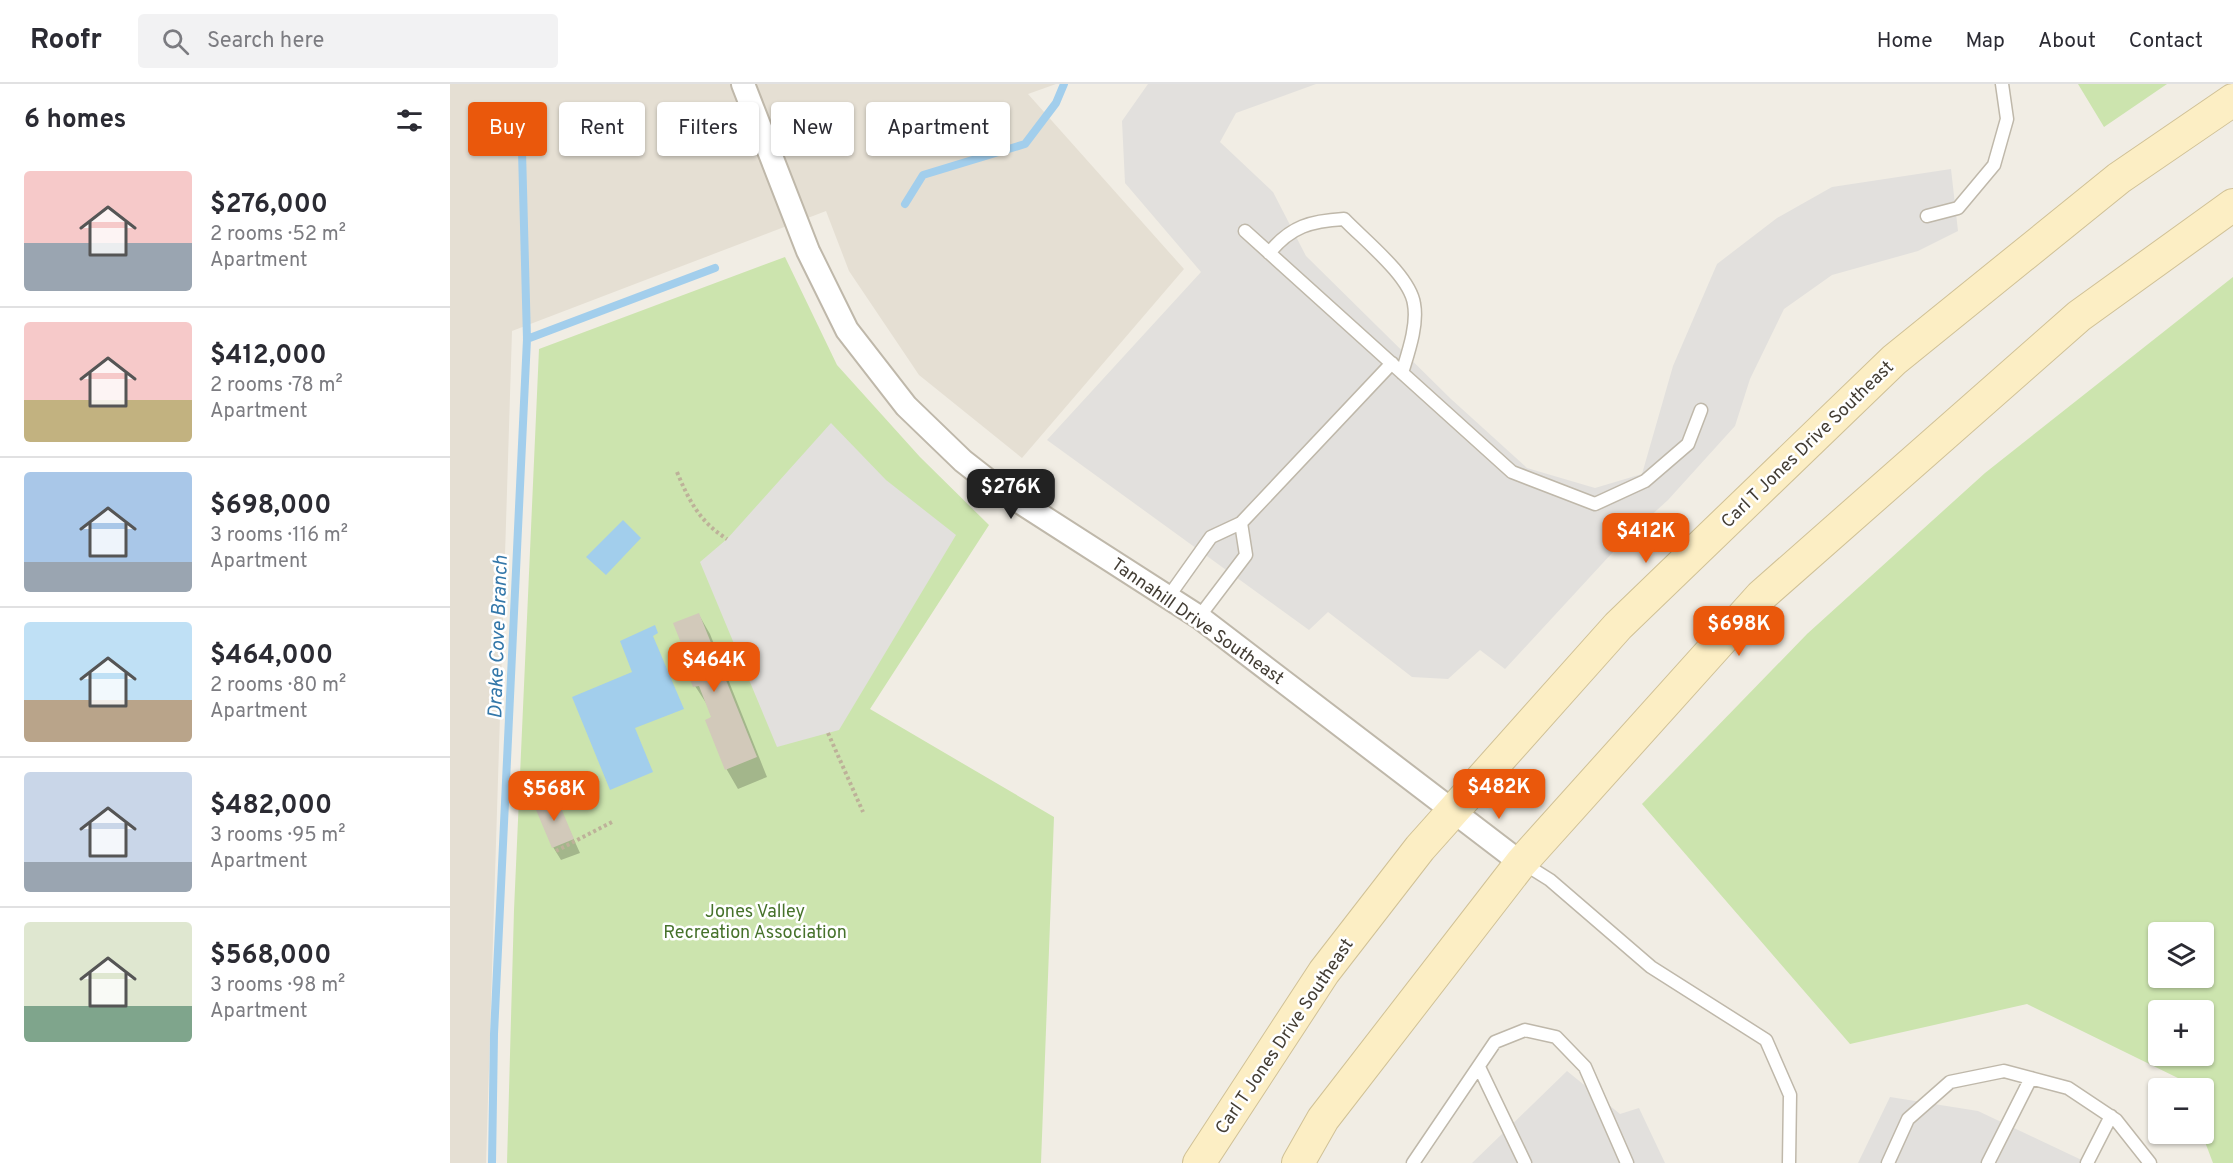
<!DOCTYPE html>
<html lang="en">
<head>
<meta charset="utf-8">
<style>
	body { margin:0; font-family:Overpass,sans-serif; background:#f2f2f3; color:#2b2b33; height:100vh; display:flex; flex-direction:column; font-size:22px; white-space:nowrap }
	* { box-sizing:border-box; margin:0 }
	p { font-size:20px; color:#7c7c81 }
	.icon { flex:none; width:33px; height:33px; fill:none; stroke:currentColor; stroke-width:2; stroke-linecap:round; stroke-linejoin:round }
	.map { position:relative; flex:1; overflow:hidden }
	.details { display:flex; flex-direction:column; background:#fff; width:450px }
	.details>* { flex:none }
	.guide { position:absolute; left:18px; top:18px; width:570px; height:54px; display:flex; gap:12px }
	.tools { position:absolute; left:1698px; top:838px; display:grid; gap:12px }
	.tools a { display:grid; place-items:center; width:66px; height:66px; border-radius:6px; background:#fff; box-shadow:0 2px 4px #0004; font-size:30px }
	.price { position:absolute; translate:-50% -51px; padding:0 14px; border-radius:12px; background:#ea580c; color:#fff; font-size:20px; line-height:39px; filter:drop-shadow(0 2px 3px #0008) }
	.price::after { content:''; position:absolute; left:50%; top:36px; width:18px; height:14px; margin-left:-9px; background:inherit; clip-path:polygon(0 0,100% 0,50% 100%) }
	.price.current { background:#222; color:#fff }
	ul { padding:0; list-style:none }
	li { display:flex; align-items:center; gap:18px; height:150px; padding:0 24px }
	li+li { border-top:2px solid #e1e1e2 }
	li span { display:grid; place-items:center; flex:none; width:168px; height:120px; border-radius:6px; color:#555 }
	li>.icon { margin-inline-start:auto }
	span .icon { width:72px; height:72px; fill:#fffc; stroke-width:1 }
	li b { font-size:26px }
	h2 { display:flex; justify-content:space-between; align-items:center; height:72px; padding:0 24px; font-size:26px }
	.pill { padding:0 21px; border-radius:6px; background:#fff; box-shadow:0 2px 4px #0004; font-size:21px; line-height:54px }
	.pill.current { background:#ea580c; color:#fff }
	header { display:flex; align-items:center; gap:36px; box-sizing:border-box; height:84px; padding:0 30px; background:#fff; border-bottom:2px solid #e1e1e2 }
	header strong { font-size:28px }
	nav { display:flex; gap:33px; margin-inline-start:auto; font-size:21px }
	.search { width:420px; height:54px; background:#f2f2f3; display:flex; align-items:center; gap:15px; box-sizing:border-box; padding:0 21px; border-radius:6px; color:#7c7c81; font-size:22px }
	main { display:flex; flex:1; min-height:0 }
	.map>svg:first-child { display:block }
</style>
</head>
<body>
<header>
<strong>Roofr</strong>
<div class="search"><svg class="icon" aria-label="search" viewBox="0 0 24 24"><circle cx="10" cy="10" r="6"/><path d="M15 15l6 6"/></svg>Search here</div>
<nav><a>Home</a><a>Map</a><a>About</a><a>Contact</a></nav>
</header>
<main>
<section class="details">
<h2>6 homes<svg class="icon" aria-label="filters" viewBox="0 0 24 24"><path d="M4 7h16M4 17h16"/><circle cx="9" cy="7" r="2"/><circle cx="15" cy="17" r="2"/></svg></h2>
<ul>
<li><span style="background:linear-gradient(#f6c9c9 60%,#9aa5b1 0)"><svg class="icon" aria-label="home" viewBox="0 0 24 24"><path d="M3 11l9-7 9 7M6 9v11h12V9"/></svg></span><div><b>$276,000</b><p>2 rooms · 52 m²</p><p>Apartment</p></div></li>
<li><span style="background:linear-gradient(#f6c9c9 65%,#c2b280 0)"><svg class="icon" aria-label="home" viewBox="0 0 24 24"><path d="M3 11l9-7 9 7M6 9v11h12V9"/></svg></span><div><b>$412,000</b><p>2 rooms · 78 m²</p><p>Apartment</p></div></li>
<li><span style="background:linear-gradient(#a9c7e8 75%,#9aa5b1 0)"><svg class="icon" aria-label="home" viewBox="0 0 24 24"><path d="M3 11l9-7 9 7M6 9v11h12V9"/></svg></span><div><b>$698,000</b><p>3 rooms · 116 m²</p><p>Apartment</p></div></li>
<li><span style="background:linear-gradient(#bfe0f5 65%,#b9a48a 0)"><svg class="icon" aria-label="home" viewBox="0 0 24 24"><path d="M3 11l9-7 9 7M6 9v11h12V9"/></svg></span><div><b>$464,000</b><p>2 rooms · 80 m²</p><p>Apartment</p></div></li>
<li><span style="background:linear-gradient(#c9d6e8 75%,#9aa5b1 0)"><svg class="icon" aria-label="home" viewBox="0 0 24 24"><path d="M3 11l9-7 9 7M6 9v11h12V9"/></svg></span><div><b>$482,000</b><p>3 rooms · 95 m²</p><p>Apartment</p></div></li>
<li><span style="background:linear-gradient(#dfe7d0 70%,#7fa58c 0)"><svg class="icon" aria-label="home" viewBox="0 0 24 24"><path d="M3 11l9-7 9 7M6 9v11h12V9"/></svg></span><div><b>$568,000</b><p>3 rooms · 98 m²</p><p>Apartment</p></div></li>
</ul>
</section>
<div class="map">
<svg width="1783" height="1079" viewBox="0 0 1783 1079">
	<rect width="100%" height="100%" fill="#f1ede4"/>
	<!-- residential -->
	<path fill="#e5dfd3" d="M0,0h606l-28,10 156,175 -162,189 -103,-83 -70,-104 -23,-60 -314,120 -26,832h-36z"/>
	<!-- green -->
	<path fill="#cce4ae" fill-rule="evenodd" d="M1628,0h89l-63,43z
		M335,173l52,108 83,92 69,68 -119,184 184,108 -13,346h-534l7,-253 25,-561z
		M1783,193v886h-20l-11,-29 2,-45h-18l-4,-9 -155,-76 -177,40 -208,-240 165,-170 178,-161zM1708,849h46v45h-46zM1708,927h46v45h-46z"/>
	<!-- parking -->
	<path fill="#e2e0dd" d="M698,0h168l-80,29 -16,29 53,50 33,64 145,143 76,69 68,20 47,-14 31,-108 44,-102 60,-46 55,-31 119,-18 7,62 -40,20 -86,24 -48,34 -34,70 -15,47 -67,74 -43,39 -120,130 -25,-19 -32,29 -36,-2 -84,-65 -19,18 -262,-190 154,-168 -76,-89 -3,-62z
		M381,339l55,57 70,55 -117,195 -62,17 -77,-185 27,-23z
		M1117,987l53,43 19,-6 26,55h-193z
		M1440,1013l88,14 110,52h-230z"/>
	<!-- water -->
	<path fill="#a2ceec" d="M173,436l18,18 -35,37 -20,-18z
		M205,541l3,8 -5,3 31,73 -49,19 18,44 -43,18 -38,-93 60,-25 -12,-31z"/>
	<!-- shadow -->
	<path fill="#0003" d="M249,531l11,19 57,143 -29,12 -11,-19 -20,-50 6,-3 -5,-11 -13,-20 -6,-27z
		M105,714l25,55 -19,7 -8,-13z"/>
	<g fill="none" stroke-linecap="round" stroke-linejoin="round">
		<!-- stream -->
		<path stroke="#a2ceec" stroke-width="8" d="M455,120l18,-29 102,-31 31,-41 8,-19
			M77,255l188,-71
			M42,1079l2,-129 33,-695 -6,-226"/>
	</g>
	<!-- building -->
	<path fill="#d2c9ba" d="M249,529l58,144 -32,13 -20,-50 6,-3 -12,-31 -6,1 -11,-27 5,-2 -14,-35z
		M106,712l18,43 -22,9 -18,-43z"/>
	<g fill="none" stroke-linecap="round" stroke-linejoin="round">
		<!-- lane casing -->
		<g stroke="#bfb8aa" stroke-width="15">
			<path id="lane" d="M1477,132l31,-8 36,-43 13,-46 -5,-35
				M795,147l267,241 83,32 50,-23 43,-37 13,-34
				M819,169c22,-27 42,-32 75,-34 20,21 66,57 70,85 4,21 -6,49 -12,69
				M719,512l42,-59 30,-14 151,-160
				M749,533l47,-62 -5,-32
				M1073,779l27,17 101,87 115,73 24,55 -1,68
				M1029,983l46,96
				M963,1079l82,-121 30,-12 31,7 29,30 42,96
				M1438,1079l20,-44 42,-37 54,-11 64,17 48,32 34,43
				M1538,1079l43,-85
				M1637,1079l24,-47"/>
		</g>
		<!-- street casing -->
		<g stroke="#bfb8aa" stroke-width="26">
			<path id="street" d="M293,0l65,167 39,79 59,76 57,55 32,25 204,131 322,246"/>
		</g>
		<!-- secondary casing -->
		<g stroke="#d0c196" stroke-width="34">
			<path id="secondary" d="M749,1079l125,-191 96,-124 198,-222 276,-266 225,-182 114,-78
				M848,1079l25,-44 198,-256 240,-267 318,-280 154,-111"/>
		</g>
		<!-- path -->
		<path stroke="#bdb199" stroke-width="4" stroke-dasharray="3 3" stroke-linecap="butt" d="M227,388c12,29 23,50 50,67
			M269,577l18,-9
			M378,649l35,79
			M106,767l56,-29"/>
		<!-- lane -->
		<use href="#lane" stroke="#fff" stroke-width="12"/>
		<!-- street -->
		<use href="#street" stroke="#fff" stroke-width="22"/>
		<!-- secondary -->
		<use href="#secondary" stroke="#fceec4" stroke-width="32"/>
	</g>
	<g text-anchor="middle" stroke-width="5" stroke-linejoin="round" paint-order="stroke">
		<!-- street labels -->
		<g font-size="18" fill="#433d34" stroke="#fff">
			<text transform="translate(1357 360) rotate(-44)" y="6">Carl T Jones Drive Southeast</text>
			<text transform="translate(748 537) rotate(35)" y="6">Tannahill Drive Southeast</text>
			<text transform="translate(834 952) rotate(-56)" y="6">Carl T Jones Drive Southeast</text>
		</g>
		<!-- park labels -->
		<g font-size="18" fill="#46722b" stroke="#fff">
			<text x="305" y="833">Jones Valley<tspan x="305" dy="21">Recreation Association</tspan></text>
		</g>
		<!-- water labels -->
		<g font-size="20" font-style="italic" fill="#3377a9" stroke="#fff">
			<text transform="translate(47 553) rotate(-88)" y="7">Drake Cove Branch</text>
		</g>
	</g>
</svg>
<div class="tools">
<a><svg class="icon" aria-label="layers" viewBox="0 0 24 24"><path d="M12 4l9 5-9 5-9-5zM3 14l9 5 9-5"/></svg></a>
<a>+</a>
<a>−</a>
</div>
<b class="price current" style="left:561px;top:436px">$276K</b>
<b class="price" style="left:1196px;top:480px">$412K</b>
<b class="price" style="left:1289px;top:573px">$698K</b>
<b class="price" style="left:264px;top:609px">$464K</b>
<b class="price" style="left:1049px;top:736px">$482K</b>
<b class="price" style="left:104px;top:738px">$568K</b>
<div class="guide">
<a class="pill current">Buy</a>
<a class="pill">Rent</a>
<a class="pill">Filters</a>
<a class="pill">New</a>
<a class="pill">Apartment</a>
</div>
</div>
</main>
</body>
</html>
